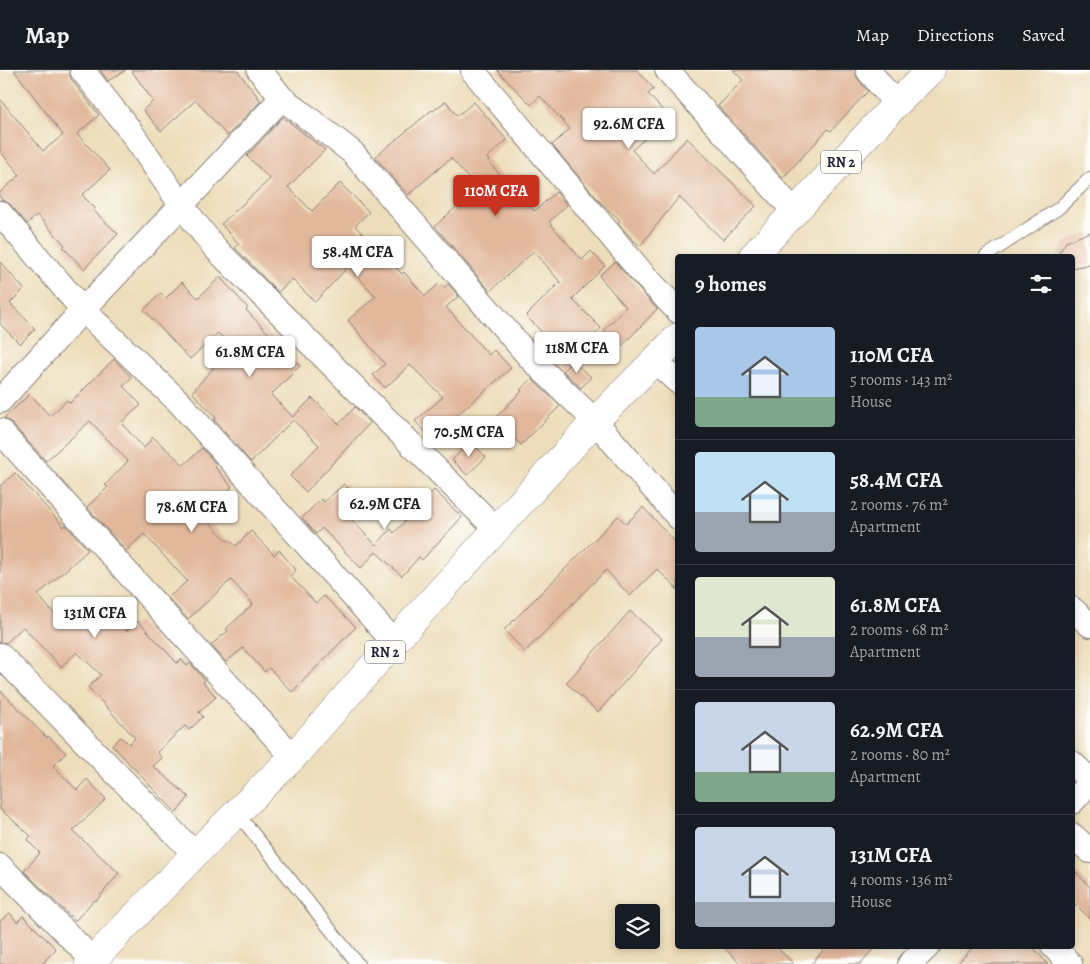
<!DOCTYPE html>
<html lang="en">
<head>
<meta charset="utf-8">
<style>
	body { margin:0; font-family:Alegreya,serif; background:#242831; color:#f1f3f6; height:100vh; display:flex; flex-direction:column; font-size:19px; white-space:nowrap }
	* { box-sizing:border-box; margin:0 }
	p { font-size:16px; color:#9ea1a6 }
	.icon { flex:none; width:28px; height:28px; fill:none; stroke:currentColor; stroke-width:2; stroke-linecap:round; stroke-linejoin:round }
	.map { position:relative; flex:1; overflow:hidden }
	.sheet { position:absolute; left:675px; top:184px; width:400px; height:695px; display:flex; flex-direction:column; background:#171b24; border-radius:5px; box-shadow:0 2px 8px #0003 }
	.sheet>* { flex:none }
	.controls { position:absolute; left:615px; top:834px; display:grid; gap:10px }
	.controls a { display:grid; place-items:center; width:45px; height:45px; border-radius:5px; background:#171b24; box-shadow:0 2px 8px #0003; font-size:25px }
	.price { position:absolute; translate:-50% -42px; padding:0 11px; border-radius:5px; background:#fff; color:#222; font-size:16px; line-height:32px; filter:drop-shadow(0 1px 2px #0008) }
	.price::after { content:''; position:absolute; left:50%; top:30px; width:15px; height:11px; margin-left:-8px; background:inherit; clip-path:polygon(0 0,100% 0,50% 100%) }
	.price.on { background:#c8321e; color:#fff }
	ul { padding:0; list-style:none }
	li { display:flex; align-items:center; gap:15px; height:125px; padding:0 20px }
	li+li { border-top:1px solid #363941 }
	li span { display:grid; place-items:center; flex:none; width:140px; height:100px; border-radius:5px; color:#555 }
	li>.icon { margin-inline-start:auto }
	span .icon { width:60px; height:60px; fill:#fffc; stroke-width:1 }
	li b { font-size:21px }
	h2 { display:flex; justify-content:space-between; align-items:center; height:60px; padding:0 20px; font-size:21px }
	header { display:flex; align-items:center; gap:30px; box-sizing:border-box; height:70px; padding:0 25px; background:#171b24; border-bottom:1px solid #363941 }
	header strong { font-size:24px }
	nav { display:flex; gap:28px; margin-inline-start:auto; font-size:18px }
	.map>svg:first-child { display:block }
</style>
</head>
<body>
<header>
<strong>Map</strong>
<nav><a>Map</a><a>Directions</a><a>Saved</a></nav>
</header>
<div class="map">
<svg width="1090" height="894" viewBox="0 0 1090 894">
	<rect width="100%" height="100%" fill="#fdfcf7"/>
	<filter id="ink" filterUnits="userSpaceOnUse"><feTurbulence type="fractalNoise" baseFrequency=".02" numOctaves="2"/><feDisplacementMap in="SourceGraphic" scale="10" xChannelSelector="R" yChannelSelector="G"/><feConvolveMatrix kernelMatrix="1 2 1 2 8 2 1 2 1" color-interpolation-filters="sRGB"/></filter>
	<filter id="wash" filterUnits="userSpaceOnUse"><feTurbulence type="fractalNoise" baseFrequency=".0096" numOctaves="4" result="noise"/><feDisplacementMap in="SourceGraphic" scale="20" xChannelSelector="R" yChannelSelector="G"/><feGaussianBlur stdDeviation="1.12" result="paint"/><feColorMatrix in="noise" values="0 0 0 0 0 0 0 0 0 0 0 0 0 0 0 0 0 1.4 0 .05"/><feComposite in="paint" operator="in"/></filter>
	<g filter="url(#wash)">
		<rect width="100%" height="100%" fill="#edddba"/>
		<g id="blocks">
			<!-- building -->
			<path fill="#e2b89c" d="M14,0h55l2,9 28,36 -22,19 33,36 -28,25 13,13 -2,2 25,24 -34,35 -21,-22 2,-2 -28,-30 -10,9 -17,-20 -10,-6v-6l20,-17 -20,-24v-52l43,52 20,-16z
				M100,0h26l-18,11z
				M131,0h106l24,31 -34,35 -31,-36 -35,31 -18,-21 10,-9z
				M497,0h140l17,19 -6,5 21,23 -37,33 22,24 33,-36 69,68 -33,34 -44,-43 -39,49 -8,-7 -14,-16 2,-3 -19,-17 -49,-58 18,-16 -30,-33 -9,9z
				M733,0h122l2,8 11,13 -37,40 -3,-2 -45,49 -65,-72 25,-26z
				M446,31l11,15 17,-14 33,38 -20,18 5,8 43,45 21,-19 11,13 -18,17 33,38 9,-9 14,15 -33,33 29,29 -28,28 -21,-22 -4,4 -22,-22 34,-34 -26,-31 -44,40 -55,-65 42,-38 -26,-30 -43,37 -33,-38 57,-47 1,1z
				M283,47l42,33 -37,37 24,24 28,-28 29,29 -14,14 47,48 2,-2 21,24 14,-12 5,4 4,-4 11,12 -13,11 43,48 5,-5 17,18 -80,70 -16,-17 28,-24 -33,-32 -25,23 -12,-13 12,-11 -37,-44 28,-24 -28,-29 -33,35 -23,-23 -14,13 -43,-44 4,-4 -18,-20 49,-45 -23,-23z
				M1090,162v32l-18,4v-12h-15l9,-14z
				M0,192l24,27 -14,14 25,26 -15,15 -20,-20z
				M615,192l42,47 -36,38 -17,-17 22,-23 -27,-31z
				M220,207l28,31 -2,2 54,56 -29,29 22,22 19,-19 27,26 16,-17 15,16 -64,69 -16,-16 29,-31 -26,-25 -42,42 -37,-42 2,-2 -24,-26 40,-45 -14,-14 -28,26 -46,-49 17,-17 5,5 16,-16 16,16z
				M114,289l18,19 -9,8 18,19 -20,18 23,25 9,-11 31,28 18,-17 15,17 -2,2 17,20 -31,26 26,28 2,-1 7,6 15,-15 23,24 5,-5 17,20 -6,6 26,27 8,-7 32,31 -64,65 -23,-24 -4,4 -22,-24 -17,14 -15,-17 17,-14 -2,-2 27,-25 -22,-24 -43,39 -20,-21 19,-17 -43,-47 -18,17 -39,-44 21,-20 -3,-2 23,-24 -38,-40 -44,40 -36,-39 -6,-4 26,-24 20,22 17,-16 3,3z
				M572,291l19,16 -10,11 -18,-17z
				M532,309l28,27 -39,39 -26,-27 27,-27 -2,-1z
				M471,372l15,15 -19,18 -15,-15z
				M15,403l49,54 2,-2 22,25 -50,45 23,27 4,-3 5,6 27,-25 30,31 11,-10 39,42 4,-4 6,7 3,-3 15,17 -2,2 13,15 -17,15 4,5 -14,13 -4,-4 -28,26 5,6 -9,8 36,31 -13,16 -64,-68 9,-8 8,7 6,-6 -47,-51 13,-12 -24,-23 -16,15 -38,-40 -17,16 -6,-1v-156z
				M344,414l12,12 -14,14 34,35 15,-16 3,4 40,-43 28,27 -40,43 -3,-3 -17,19 -26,-24 -15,16 -39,-40 -6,6 -14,-16 19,-19 3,3z
				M643,437l35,38v45l-21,-21 -27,27 -24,-26 -81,82 -21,-22 114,-114 8,8z
				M630,541l32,28 -64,73 -32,-29z
				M0,620l47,48 1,-2 18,17 -13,13 24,24 10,-11 19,20 -33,32 46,42 -23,28 -2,-1 -19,21 -51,-50 16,-18 -13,-13 4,-4 -31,-27z
				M1072,798l18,19v32l-18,-18z
				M10,843l7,9 6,-6 33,33 -14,15h-42v-43z
				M722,876h53l19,18h-53z
				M827,876h49l-16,18h-49z
				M974,876h58l16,18h-91z"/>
		</g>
	</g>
	<g filter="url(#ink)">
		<use href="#blocks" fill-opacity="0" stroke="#88807a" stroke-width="1"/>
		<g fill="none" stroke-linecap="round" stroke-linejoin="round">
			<!-- lane casing -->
			<g stroke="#88807a" stroke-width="14">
				<path id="lane" d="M986,186l73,-48 31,-30
					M237,743l121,151"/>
			</g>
			<!-- street casing -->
			<g stroke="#88807a" stroke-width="26">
				<path id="street" d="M82,0l47,59 53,77 33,42 281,281
					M259,0l23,28 70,54 180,208 63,61 83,96
					M667,0l127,141
					M868,0l28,34
					M473,1l169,202 36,38
					M0,143l83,97 96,92 215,240
					M654,290l24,22
					M0,331l83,-91 199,-212
					M0,361l293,326
					M1072,539l18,16
					M0,585l195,199
					M1072,693l18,17
					M1072,732l18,-20
					M1072,765l18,16
					M0,796l93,94
					M1053,876l17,18
					M910,894l18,-18"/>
			</g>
			<!-- highway casing -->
			<g stroke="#88807a" stroke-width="29">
				<path id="highway" d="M753,186l143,-152 35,-34
					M89,894l106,-110 98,-97 101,-115 201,-221 83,-84"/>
			</g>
			<!-- lane -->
			<use href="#lane" stroke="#fff" stroke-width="12"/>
			<!-- street -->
			<use href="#street" stroke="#fff" stroke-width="24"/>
			<!-- highway -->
			<use href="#highway" stroke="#fff" stroke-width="28"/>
		</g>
	</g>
	<g text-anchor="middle" stroke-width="4" stroke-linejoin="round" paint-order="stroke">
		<!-- shield labels -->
		<g fill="#fdfcf7" stroke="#646373" stroke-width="1">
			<rect x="821" y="80.5" width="40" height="23" rx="4"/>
			<rect x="365" y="570.5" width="40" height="23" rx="4"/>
		</g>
		<g font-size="14" font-weight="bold" fill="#22223b">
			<text x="841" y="97">RN 2</text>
			<text x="385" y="587">RN 2</text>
		</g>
	</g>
</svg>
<div class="controls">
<a><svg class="icon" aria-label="layers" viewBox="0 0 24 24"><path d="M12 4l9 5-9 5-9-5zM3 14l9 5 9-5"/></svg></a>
</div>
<b class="price" style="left:629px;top:80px">92.6M CFA</b>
<b class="price on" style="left:496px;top:147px">110M CFA</b>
<b class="price" style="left:358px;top:208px">58.4M CFA</b>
<b class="price" style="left:577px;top:304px">118M CFA</b>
<b class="price" style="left:250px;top:308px">61.8M CFA</b>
<b class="price" style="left:469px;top:388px">70.5M CFA</b>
<b class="price" style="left:385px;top:460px">62.9M CFA</b>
<b class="price" style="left:192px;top:463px">78.6M CFA</b>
<b class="price" style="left:95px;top:569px">131M CFA</b>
<section class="sheet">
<h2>9 homes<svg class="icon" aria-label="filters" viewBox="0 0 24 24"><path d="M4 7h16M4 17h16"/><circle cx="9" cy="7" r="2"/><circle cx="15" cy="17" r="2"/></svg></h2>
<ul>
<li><span style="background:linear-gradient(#a9c7e8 70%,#7fa58c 0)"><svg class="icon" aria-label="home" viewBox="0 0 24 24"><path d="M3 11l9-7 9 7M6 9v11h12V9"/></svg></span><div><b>110M CFA</b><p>5 rooms · 143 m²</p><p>House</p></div></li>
<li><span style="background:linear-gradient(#bfe0f5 60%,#9aa5b1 0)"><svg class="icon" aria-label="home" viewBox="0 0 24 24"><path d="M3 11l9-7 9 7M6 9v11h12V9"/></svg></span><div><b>58.4M CFA</b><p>2 rooms · 76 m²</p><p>Apartment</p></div></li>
<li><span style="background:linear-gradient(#dfe7d0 60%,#9aa5b1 0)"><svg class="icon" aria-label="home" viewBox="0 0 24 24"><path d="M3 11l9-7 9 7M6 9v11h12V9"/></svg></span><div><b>61.8M CFA</b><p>2 rooms · 68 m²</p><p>Apartment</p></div></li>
<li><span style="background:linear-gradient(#c9d6e8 70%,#7fa58c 0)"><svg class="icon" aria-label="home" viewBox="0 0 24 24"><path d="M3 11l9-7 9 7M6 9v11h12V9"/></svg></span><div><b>62.9M CFA</b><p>2 rooms · 80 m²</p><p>Apartment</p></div></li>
<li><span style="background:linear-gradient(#c9d6e8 75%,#9aa5b1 0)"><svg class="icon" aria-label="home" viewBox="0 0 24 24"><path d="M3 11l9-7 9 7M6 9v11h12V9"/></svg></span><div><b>131M CFA</b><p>4 rooms · 136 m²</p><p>House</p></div></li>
</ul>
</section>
</div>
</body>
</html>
